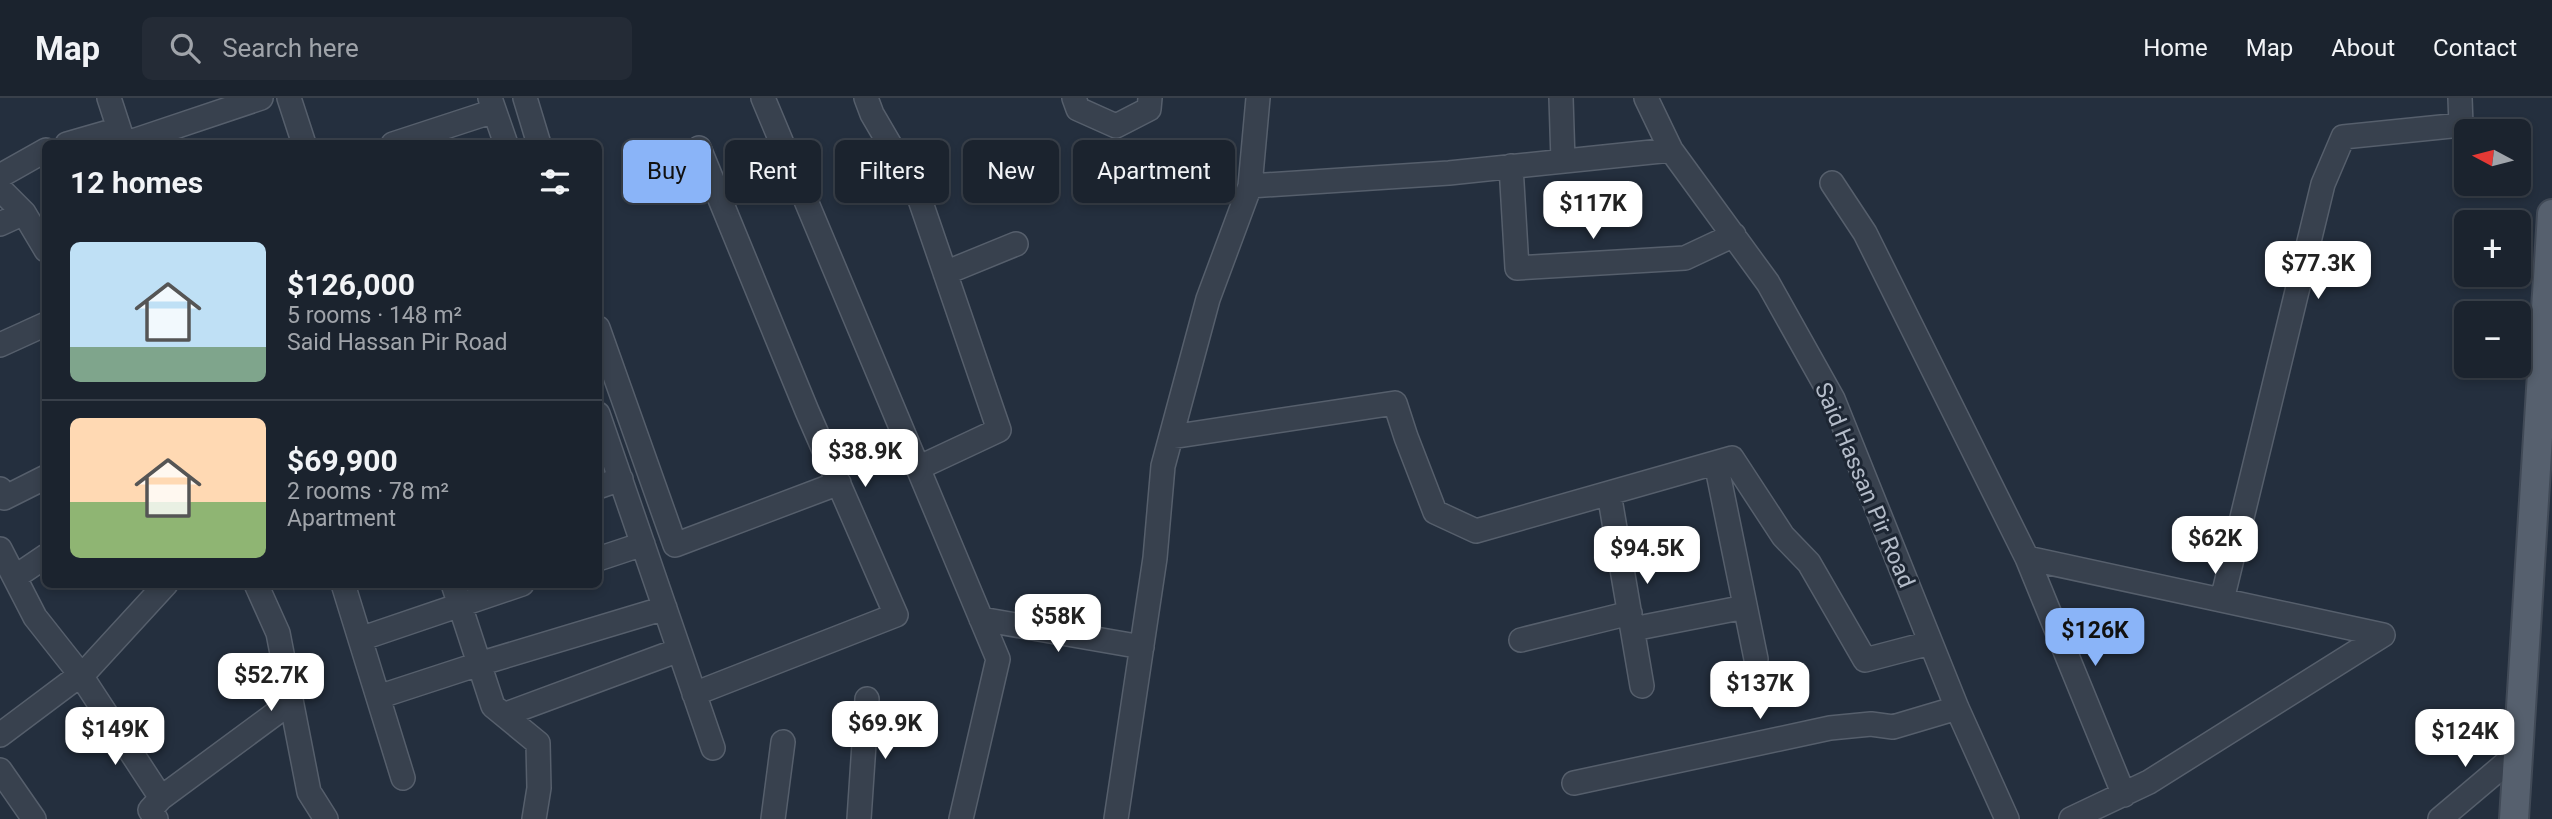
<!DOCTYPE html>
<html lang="en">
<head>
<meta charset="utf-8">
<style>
	body { margin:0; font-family:Roboto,sans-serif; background:#242b36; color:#f1f3f6; height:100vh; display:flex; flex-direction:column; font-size:26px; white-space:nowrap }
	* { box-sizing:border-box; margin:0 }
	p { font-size:23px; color:#a0a4aa }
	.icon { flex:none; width:38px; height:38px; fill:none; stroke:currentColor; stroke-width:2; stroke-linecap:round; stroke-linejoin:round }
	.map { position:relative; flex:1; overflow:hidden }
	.sheet { position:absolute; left:42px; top:42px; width:560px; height:448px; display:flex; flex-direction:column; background:#1b232e; border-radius:10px; box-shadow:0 4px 10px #0003,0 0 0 2px #39404a }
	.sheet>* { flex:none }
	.banner { position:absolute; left:623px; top:42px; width:665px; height:63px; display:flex; gap:14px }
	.needle { width:46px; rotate:277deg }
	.fabs { position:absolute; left:2454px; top:21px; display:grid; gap:14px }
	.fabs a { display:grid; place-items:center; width:77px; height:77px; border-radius:10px; background:#1b232e; box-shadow:0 4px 10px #0003,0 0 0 2px #39404a; font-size:35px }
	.price { position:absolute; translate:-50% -60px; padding:0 16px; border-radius:14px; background:#fff; color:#222; font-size:23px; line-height:46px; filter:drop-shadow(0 2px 4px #0008) }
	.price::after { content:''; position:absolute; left:50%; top:42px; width:21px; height:16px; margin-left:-10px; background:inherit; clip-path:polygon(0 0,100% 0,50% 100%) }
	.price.selected { background:#8ab4f8; color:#111 }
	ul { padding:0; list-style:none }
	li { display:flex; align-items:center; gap:21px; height:175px; padding:0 28px }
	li+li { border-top:2px solid #39404a }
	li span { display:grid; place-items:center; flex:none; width:196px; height:140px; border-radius:10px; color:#555 }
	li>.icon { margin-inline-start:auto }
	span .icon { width:84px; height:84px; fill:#fffc; stroke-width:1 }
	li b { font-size:30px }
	h2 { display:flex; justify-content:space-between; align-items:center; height:84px; padding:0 28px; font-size:30px }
	.chip { padding:0 24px; border-radius:10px; background:#1b232e; box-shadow:0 4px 10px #0003,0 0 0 2px #39404a; font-size:24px; line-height:63px }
	.chip.selected { background:#8ab4f8; color:#111 }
	header { display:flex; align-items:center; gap:42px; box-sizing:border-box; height:98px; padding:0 35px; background:#1b232e; border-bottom:2px solid #39404a }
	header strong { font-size:33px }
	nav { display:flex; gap:38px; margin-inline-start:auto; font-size:24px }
	.search { width:490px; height:63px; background:#242b36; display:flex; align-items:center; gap:18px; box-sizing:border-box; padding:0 24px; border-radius:10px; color:#a0a4aa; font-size:26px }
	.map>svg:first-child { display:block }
</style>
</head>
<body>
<header>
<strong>Map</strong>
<div class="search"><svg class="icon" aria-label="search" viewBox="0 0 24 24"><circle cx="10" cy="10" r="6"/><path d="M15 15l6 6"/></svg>Search here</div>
<nav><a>Home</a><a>Map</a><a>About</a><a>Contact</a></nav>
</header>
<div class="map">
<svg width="2552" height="721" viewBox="0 0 2552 721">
	<rect width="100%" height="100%" fill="#242f3e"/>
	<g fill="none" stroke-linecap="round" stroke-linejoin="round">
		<!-- minor casing -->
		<g stroke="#565f6c" stroke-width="26">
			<path id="minor" d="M109,0l15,46 137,-46
				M289,0l15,46
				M490,0l16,46
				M525,0l14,46
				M763,0l235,561 -37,160
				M866,0l6,16 45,77 82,239 -81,38
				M1074,0l4,11 38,17 33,-17 1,-11
				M1561,0l2,63
				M1646,0l25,52 97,133 65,116 124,309 50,111
				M67,46l52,-15
				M393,46l101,-33
				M1511,68l6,102 168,-10 49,-23
				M0,78l46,-26
				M1832,85l33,50 162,325 356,77 -234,147 -78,37
				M1250,88l199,-13 222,-23
				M0,91l24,24 22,37
				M0,126l24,-11
				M945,175l71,-29
				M598,230l77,217 164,-62
				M0,247l46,-21
				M598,316l115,334
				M1171,339l224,-34 11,34 29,75 41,19 256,-73 51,78 26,27 56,97 65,-17
				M1716,365l40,196
				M598,389l23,-8
				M0,391l4,9 42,-21
				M1609,395l33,193
				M0,451l35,68 45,57 81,124 130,-96
				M2027,460l97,237
				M598,461l45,-15
				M15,479l31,-21
				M256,486l22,49 31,159 17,27
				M343,486l60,194
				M453,486l40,122 45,37 1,45 -5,31
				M2222,502l101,-416 20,-47 118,-12 -1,-27
				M981,521l161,28
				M1633,531l112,-22
				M360,541l162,-55
				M1521,542l109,-27
				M694,596l202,-79 -89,-204 -108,-263
				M378,599l101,-33 186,-56
				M506,616l173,-64
				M0,637l88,-66 78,-85
				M0,672l34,49
				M1574,685l256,-55 41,-4 22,3 64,-19
				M156,721l-6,-9 11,-12
				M773,721l10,-77
				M859,721l8,-120
				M1116,721l39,-261 8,-92 45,-167 42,-113 8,-88
				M2440,721l78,-66"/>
		</g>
		<!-- major casing -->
		<g stroke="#414a57" stroke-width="32">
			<path id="major" d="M2514,721l38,-605"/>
		</g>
		<!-- minor -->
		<use href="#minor" stroke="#38414e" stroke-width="23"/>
		<!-- major -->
		<use href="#major" stroke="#56606e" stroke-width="28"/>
	</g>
	<g text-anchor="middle" stroke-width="6" stroke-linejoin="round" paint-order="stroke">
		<!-- street labels -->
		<g font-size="23" fill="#b4bcc9" stroke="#1d2633">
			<text transform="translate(1865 387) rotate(67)" y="8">Said Hassan Pir Road</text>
		</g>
	</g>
</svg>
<div class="fabs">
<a><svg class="needle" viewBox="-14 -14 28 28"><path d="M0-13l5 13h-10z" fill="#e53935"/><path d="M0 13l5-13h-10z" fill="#a0a4aa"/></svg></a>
<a>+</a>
<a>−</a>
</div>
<b class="price" style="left:1593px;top:143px">$117K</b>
<b class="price" style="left:2318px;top:203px">$77.3K</b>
<b class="price" style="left:865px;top:391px">$38.9K</b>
<b class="price" style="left:2215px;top:478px">$62K</b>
<b class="price" style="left:1647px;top:488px">$94.5K</b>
<b class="price" style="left:1058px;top:556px">$58K</b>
<b class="price selected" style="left:2095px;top:570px">$126K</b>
<b class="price" style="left:271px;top:615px">$52.7K</b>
<b class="price" style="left:1760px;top:623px">$137K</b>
<b class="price" style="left:885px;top:663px">$69.9K</b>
<b class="price" style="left:115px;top:669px">$149K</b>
<b class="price" style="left:2465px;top:671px">$124K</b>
<div class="banner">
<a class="chip selected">Buy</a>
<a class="chip">Rent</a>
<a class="chip">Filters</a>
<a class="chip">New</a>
<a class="chip">Apartment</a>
</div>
<section class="sheet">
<h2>12 homes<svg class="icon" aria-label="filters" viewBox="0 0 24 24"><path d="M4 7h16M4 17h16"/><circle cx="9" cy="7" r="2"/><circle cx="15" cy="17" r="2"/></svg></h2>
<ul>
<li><span style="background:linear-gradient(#bfe0f5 75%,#7fa58c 0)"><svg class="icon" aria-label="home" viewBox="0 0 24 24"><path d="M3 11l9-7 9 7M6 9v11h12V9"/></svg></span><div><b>$126,000</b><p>5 rooms · 148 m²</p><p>Said Hassan Pir Road</p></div></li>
<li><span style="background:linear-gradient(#ffd9b3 60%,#8fb573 0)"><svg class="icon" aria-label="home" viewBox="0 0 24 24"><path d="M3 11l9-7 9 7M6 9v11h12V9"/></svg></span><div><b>$69,900</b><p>2 rooms · 78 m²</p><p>Apartment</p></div></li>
</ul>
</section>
</div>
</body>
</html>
